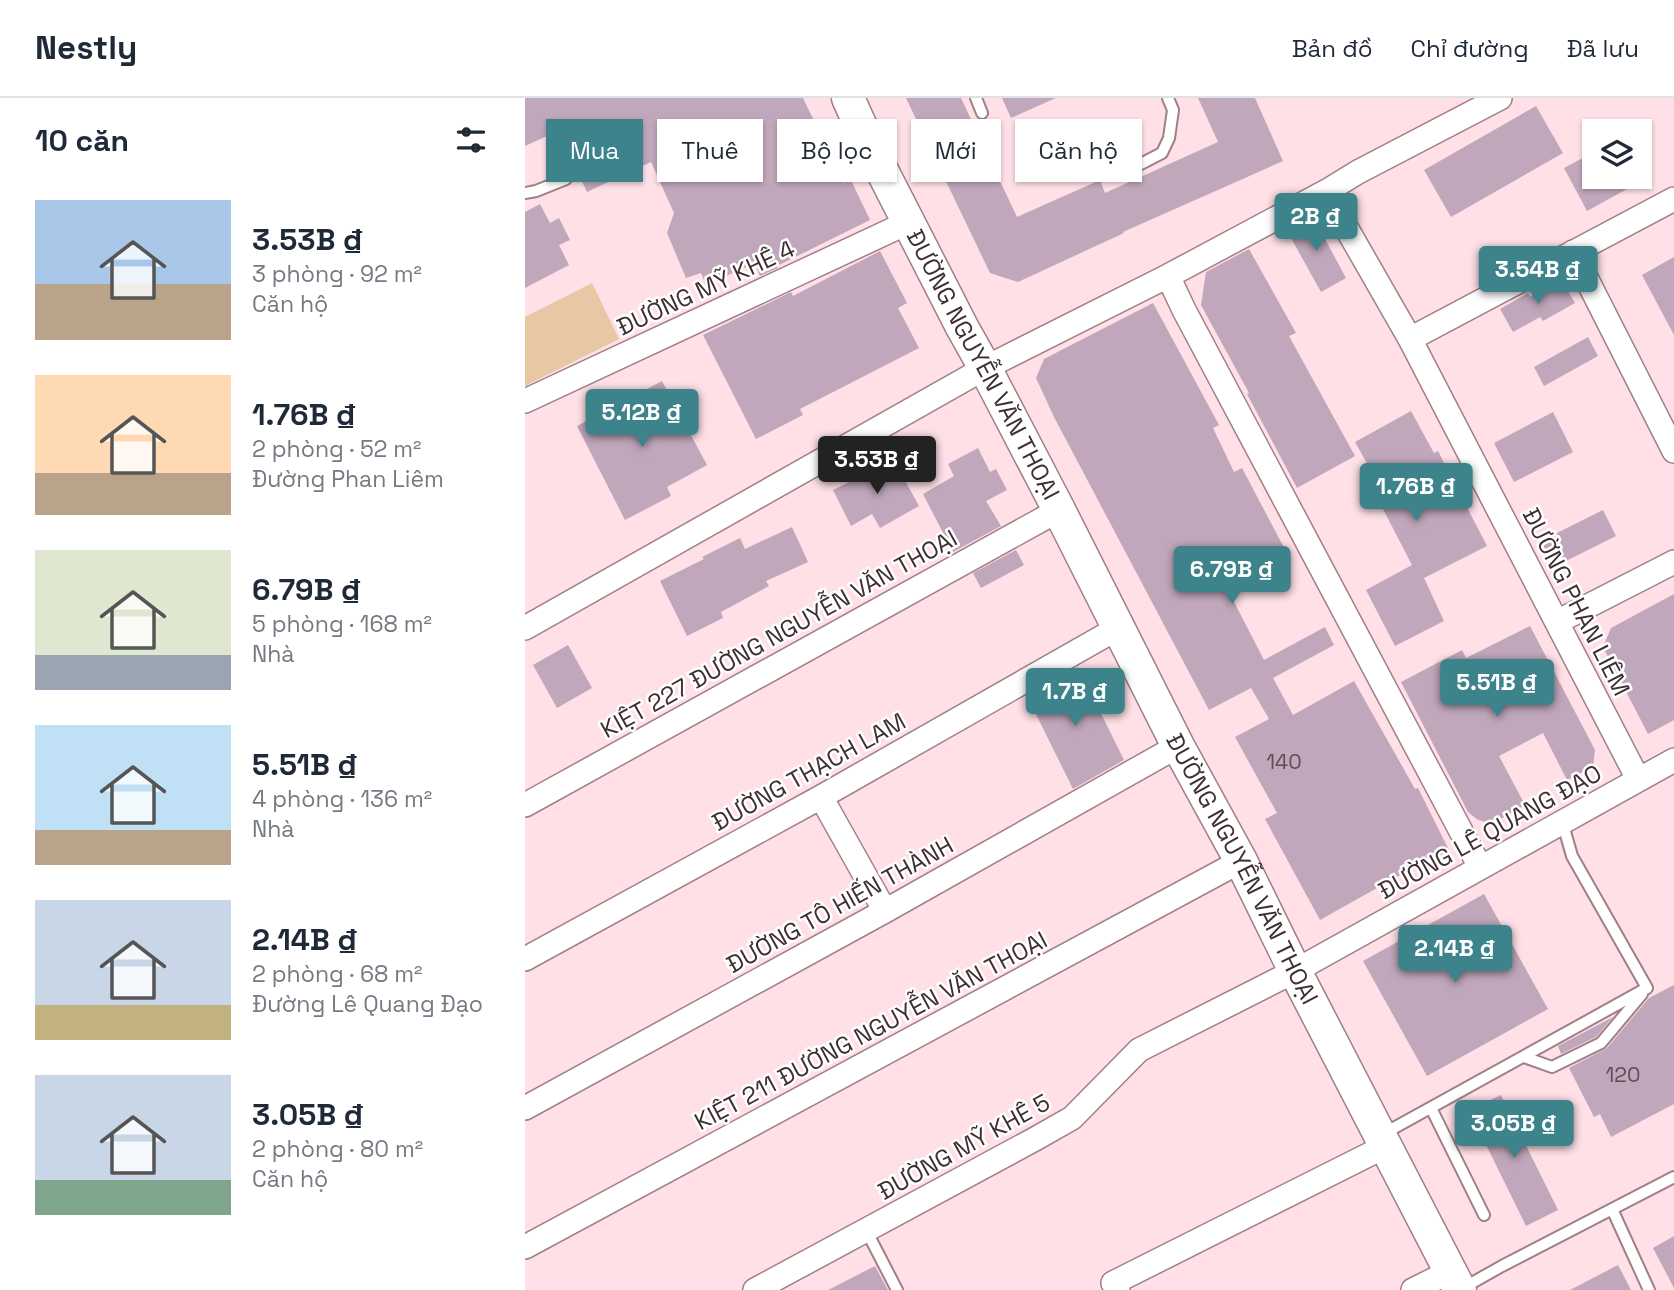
<!DOCTYPE html>
<html lang="vi">
<head>
<meta charset="utf-8">
<style>
	body { margin:0; font-family:"Space Grotesk",sans-serif; background:#f6f6f7; color:#1f2937; height:100vh; display:flex; flex-direction:column; font-size:26px; white-space:nowrap }
	* { box-sizing:border-box; margin:0 }
	p { font-size:23px; color:#747a83 }
	.icon { flex:none; width:38px; height:38px; fill:none; stroke:currentColor; stroke-width:2; stroke-linecap:round; stroke-linejoin:round }
	.map { position:relative; flex:1; overflow:hidden }
	.drawer { display:flex; flex-direction:column; background:#fff; width:525px }
	.drawer>* { flex:none }
	.guide { position:absolute; left:21px; top:21px; width:665px; height:63px; display:flex; gap:14px }
	.buttons { position:absolute; left:1057px; top:21px; display:grid; gap:14px }
	.buttons a { display:grid; place-items:center; width:70px; height:70px; border-radius:0px; background:#fff; box-shadow:0 2px 5px #0004; font-size:35px }
	.price { position:absolute; translate:-50% -60px; padding:0 16px; border-radius:7px; background:#3c838b; color:#fff; font-size:23px; line-height:46px; filter:drop-shadow(0 2px 4px #0008) }
	.price::after { content:''; position:absolute; left:50%; top:42px; width:21px; height:16px; margin-left:-10px; background:inherit; clip-path:polygon(0 0,100% 0,50% 100%) }
	.price.on { background:#222; color:#fff }
	ul { padding:0; list-style:none }
	li { display:flex; align-items:center; gap:21px; height:175px; padding:0 35px }
	li span { display:grid; place-items:center; flex:none; width:196px; height:140px; border-radius:0px; color:#555 }
	li>.icon { margin-inline-start:auto }
	span .icon { width:84px; height:84px; fill:#fffc; stroke-width:1 }
	li b { font-size:30px }
	h2 { display:flex; justify-content:space-between; align-items:center; height:84px; padding:0 35px; font-size:30px }
	.pill { padding:0 24px; border-radius:0px; background:#fff; box-shadow:0 2px 5px #0004; font-size:24px; line-height:63px }
	.pill.on { background:#3c838b; color:#fff }
	header { display:flex; align-items:center; gap:42px; box-sizing:border-box; height:98px; padding:0 35px; background:#fff; border-bottom:2px solid #e0e1e3 }
	header strong { font-size:33px }
	nav { display:flex; gap:38px; margin-inline-start:auto; font-size:24px }
	main { display:flex; flex:1; min-height:0 }
	.map>svg:first-child { display:block }
</style>
</head>
<body>
<header>
<strong>Nestly</strong>
<nav><a>Bản đồ</a><a>Chỉ đường</a><a>Đã lưu</a></nav>
</header>
<main>
<section class="drawer">
<h2>10 căn<svg class="icon" aria-label="filters" viewBox="0 0 24 24"><path d="M4 7h16M4 17h16"/><circle cx="9" cy="7" r="2"/><circle cx="15" cy="17" r="2"/></svg></h2>
<ul>
<li><span style="background:linear-gradient(#a9c7e8 60%,#b9a48a 0)"><svg class="icon" aria-label="home" viewBox="0 0 24 24"><path d="M3 11l9-7 9 7M6 9v11h12V9"/></svg></span><div><b>3.53B ₫</b><p>3 phòng · 92 m²</p><p>Căn hộ</p></div></li>
<li><span style="background:linear-gradient(#ffd9b3 70%,#b9a48a 0)"><svg class="icon" aria-label="home" viewBox="0 0 24 24"><path d="M3 11l9-7 9 7M6 9v11h12V9"/></svg></span><div><b>1.76B ₫</b><p>2 phòng · 52 m²</p><p>Đường Phan Liêm</p></div></li>
<li><span style="background:linear-gradient(#dfe7d0 75%,#9aa5b1 0)"><svg class="icon" aria-label="home" viewBox="0 0 24 24"><path d="M3 11l9-7 9 7M6 9v11h12V9"/></svg></span><div><b>6.79B ₫</b><p>5 phòng · 168 m²</p><p>Nhà</p></div></li>
<li><span style="background:linear-gradient(#bfe0f5 75%,#b9a48a 0)"><svg class="icon" aria-label="home" viewBox="0 0 24 24"><path d="M3 11l9-7 9 7M6 9v11h12V9"/></svg></span><div><b>5.51B ₫</b><p>4 phòng · 136 m²</p><p>Nhà</p></div></li>
<li><span style="background:linear-gradient(#c9d6e8 75%,#c2b280 0)"><svg class="icon" aria-label="home" viewBox="0 0 24 24"><path d="M3 11l9-7 9 7M6 9v11h12V9"/></svg></span><div><b>2.14B ₫</b><p>2 phòng · 68 m²</p><p>Đường Lê Quang Đạo</p></div></li>
<li><span style="background:linear-gradient(#c9d6e8 75%,#7fa58c 0)"><svg class="icon" aria-label="home" viewBox="0 0 24 24"><path d="M3 11l9-7 9 7M6 9v11h12V9"/></svg></span><div><b>3.05B ₫</b><p>2 phòng · 80 m²</p><p>Căn hộ</p></div></li>
</ul>
</section>
<div class="map">
<svg width="1149" height="1192" viewBox="0 0 1149 1192">
	<rect width="100%" height="100%" fill="#fee0e6"/>
	<!-- green -->
	<path fill="#e8c7a4" d="M67,185l27,56 -94,47v-69z"/>
	<!-- building -->
	<path fill="#c0a7bb" d="M0,0h278l41,85 7,-3 19,40 -93,46 1,2 -18,8 -5,-13 -49,22 -5,-12 -15,5 -19,-45 7,-20 -23,-51 -64,30 -29,-61 -33,15z
		M381,0h55l56,119 83,-37 5,13 113,-51 -20,-44h57l28,63 -160,71 1,1 -106,49 -28,-9z
		M477,0h54l-45,20z
		M1011,8l27,47 -112,64 -27,-47z
		M1069,54v25h55l-62,34 -23,-43z
		M15,106l10,19 9,-5 11,22 -11,5 10,20 -44,23v-76z
		M787,117l34,63 -25,14 -35,-63z
		M724,151l47,84 -7,3 66,120 -58,32 -50,-94 2,-1 -48,-88 5,-33z
		M355,153l27,52 -9,5 21,40 -119,61 3,6 -47,24 -53,-104 88,-43 2,4z
		M1149,159v78l-32,-60z
		M1036,181l14,24 -32,18 -3,-4 -27,15 -13,-23 28,-16 2,4z
		M628,205l66,122 -6,3 21,44 8,-4 48,91 -61,33 35,68 61,-33 9,18 -61,33 20,37 61,-34 61,108 3,-1 31,62 -21,12 -1,-2 -107,60 -55,-101 12,-6 -42,-76 34,-18 -18,-31 -42,22 -155,-293 -18,-39 8,-19z
		M1063,239l10,19 -54,30 -10,-19z
		M137,283l45,84 -40,22 4,9 -46,24 -48,-94z
		M886,313l23,42 4,-2 49,95 -63,32 20,43 -49,25 -29,-56 46,-25 -41,-79 7,-3 -23,-41z
		M1028,314l20,40 -59,30 -20,-39z
		M453,350l12,24 6,-3 11,21 -21,11 15,25 -48,26 -30,-58 31,-18 -6,-12z
		M367,359l27,49 -39,22 -8,-14 -21,12 -18,-36 45,-22 -2,-2z
		M1078,412l13,26 -62,31 -13,-26z
		M267,429l16,35 -42,19 3,5 -48,26 2,6 -36,18 -27,-55 44,-22 -2,-2 38,-19 5,11z
		M491,452l8,15 -43,23 -8,-15z
		M1149,496v126l-26,14 -45,-87 8,-19z
		M1005,528l65,124 -2,17 -26,13 -24,-47 -44,23 26,49 -28,16 -11,1 -8,-2 -10,-8 -67,-130 61,-32 4,8z
		M43,547l24,43 -35,20 -24,-43z
		M553,569l46,93 -51,29 -46,-93z
		M959,796l64,115 -121,67 -64,-115z
		M1149,887v119l-63,33 -11,-23 -6,3 -25,-49 38,-20 42,-50z
		M1088,919l-17,20 -35,17 -3,-8z
		M976,997l57,115 -32,16 -57,-116z
		M1149,1138v52l-21,-40z
		M1093,1167l13,25h-61z
		M350,1168l13,24h-60z"/>
	<g fill="none" stroke-linecap="round" stroke-linejoin="round">
		<!-- service casing -->
		<g stroke="#a07f86" stroke-width="14">
			<path id="service" d="M451,0l6,15
				M602,73l35,-18 7,-15 4,-28 -5,-12
				M0,95l11,-2 30,-12
				M999,959l28,10 49,-24 41,-49
				M906,1010l53,107
				M858,1036l264,-146 -75,-132 -10,-35
				M1087,1111l37,81
				M341,1132l31,60
				M938,1190l39,-22 172,-89"/>
		</g>
		<!-- minor casing -->
		<g stroke="#a07f86" stroke-width="26">
			<path id="minor" d="M802,93l20,38 63,110 228,440
				M1048,154l101,199
				M643,178l16,34 296,557
				M885,241l264,-140
				M0,303l384,-179
				M1032,524l117,-60
				M0,530l460,-260 183,-92 159,-85 31,-19 142,-74
				M296,699l64,114
				M0,707l534,-295
				M0,861l296,-162 297,-169
				M0,1010l360,-197 293,-165
				M0,1149l716,-386
				M230,1192l280,-151 37,-21 67,-68 156,-79 379,-211
				M593,1192l-5,-7 273,-137
				M888,1192l38,-19"/>
		</g>
		<!-- secondary casing -->
		<g stroke="#a07f86" stroke-width="35">
			<g id="secondary">
				<path id="s1" d="M323,0l23,51 91,178 23,41 74,142 119,236 63,115 54,110 165,319"/>
			</g>
		</g>
		<!-- service -->
		<use href="#service" stroke="#fff" stroke-width="10"/>
		<!-- minor -->
		<use href="#minor" stroke="#fff" stroke-width="23"/>
		<!-- secondary -->
		<use href="#secondary" stroke="#fff" stroke-width="32"/>
	</g>
	<g text-anchor="middle" stroke-width="5" stroke-linejoin="round" paint-order="stroke">
		<!-- number labels -->
		<g font-size="21" fill="#5e4d54">
			<text x="759" y="671">140</text>
			<text x="1098" y="984">120</text>
		</g>
		<!-- street labels -->
		<g font-size="24" fill="#3d2f32" stroke="#fff">
			<text transform="translate(181 190) rotate(-25)" y="8">ĐƯỜNG MỸ KHÊ 4</text>
			<text dy="8" stroke="none"><textPath href="#s1" startOffset="299">ĐƯỜNG NGUYỄN VĂN THOẠI</textPath></text>
			<text transform="translate(1051 504) rotate(63)" y="8">ĐƯỜNG PHAN LIÊM</text>
			<text transform="translate(254 536) rotate(-29)" y="8">KIỆT 227 ĐƯỜNG NGUYỄN VĂN THOẠI</text>
			<text transform="translate(284 674) rotate(-29)" y="8">ĐƯỜNG THẠCH LAM</text>
			<text transform="translate(965 734) rotate(-29)" y="8">ĐƯỜNG LÊ QUANG ĐẠO</text>
			<text dy="8" stroke="none"><textPath href="#s1" startOffset="866">ĐƯỜNG NGUYỄN VĂN THOẠI</textPath></text>
			<text transform="translate(315 807) rotate(-29)" y="8">ĐƯỜNG TÔ HIẾN THÀNH</text>
			<text transform="translate(346 933) rotate(-28)" y="8">KIỆT 211 ĐƯỜNG NGUYỄN VĂN THOẠI</text>
			<text transform="translate(439 1049) rotate(-29)" y="8">ĐƯỜNG MỸ KHÊ 5</text>
		</g>
	</g>
</svg>
<div class="buttons">
<a><svg class="icon" aria-label="layers" viewBox="0 0 24 24"><path d="M12 4l9 5-9 5-9-5zM3 14l9 5 9-5"/></svg></a>
</div>
<b class="price" style="left:791px;top:155px">2B ₫</b>
<b class="price" style="left:1013px;top:208px">3.54B ₫</b>
<b class="price" style="left:117px;top:351px">5.12B ₫</b>
<b class="price on" style="left:352px;top:398px">3.53B ₫</b>
<b class="price" style="left:891px;top:425px">1.76B ₫</b>
<b class="price" style="left:707px;top:508px">6.79B ₫</b>
<b class="price" style="left:972px;top:621px">5.51B ₫</b>
<b class="price" style="left:550px;top:630px">1.7B ₫</b>
<b class="price" style="left:930px;top:887px">2.14B ₫</b>
<b class="price" style="left:989px;top:1062px">3.05B ₫</b>
<div class="guide">
<a class="pill on">Mua</a>
<a class="pill">Thuê</a>
<a class="pill">Bộ lọc</a>
<a class="pill">Mới</a>
<a class="pill">Căn hộ</a>
</div>
</div>
</main>
</body>
</html>
